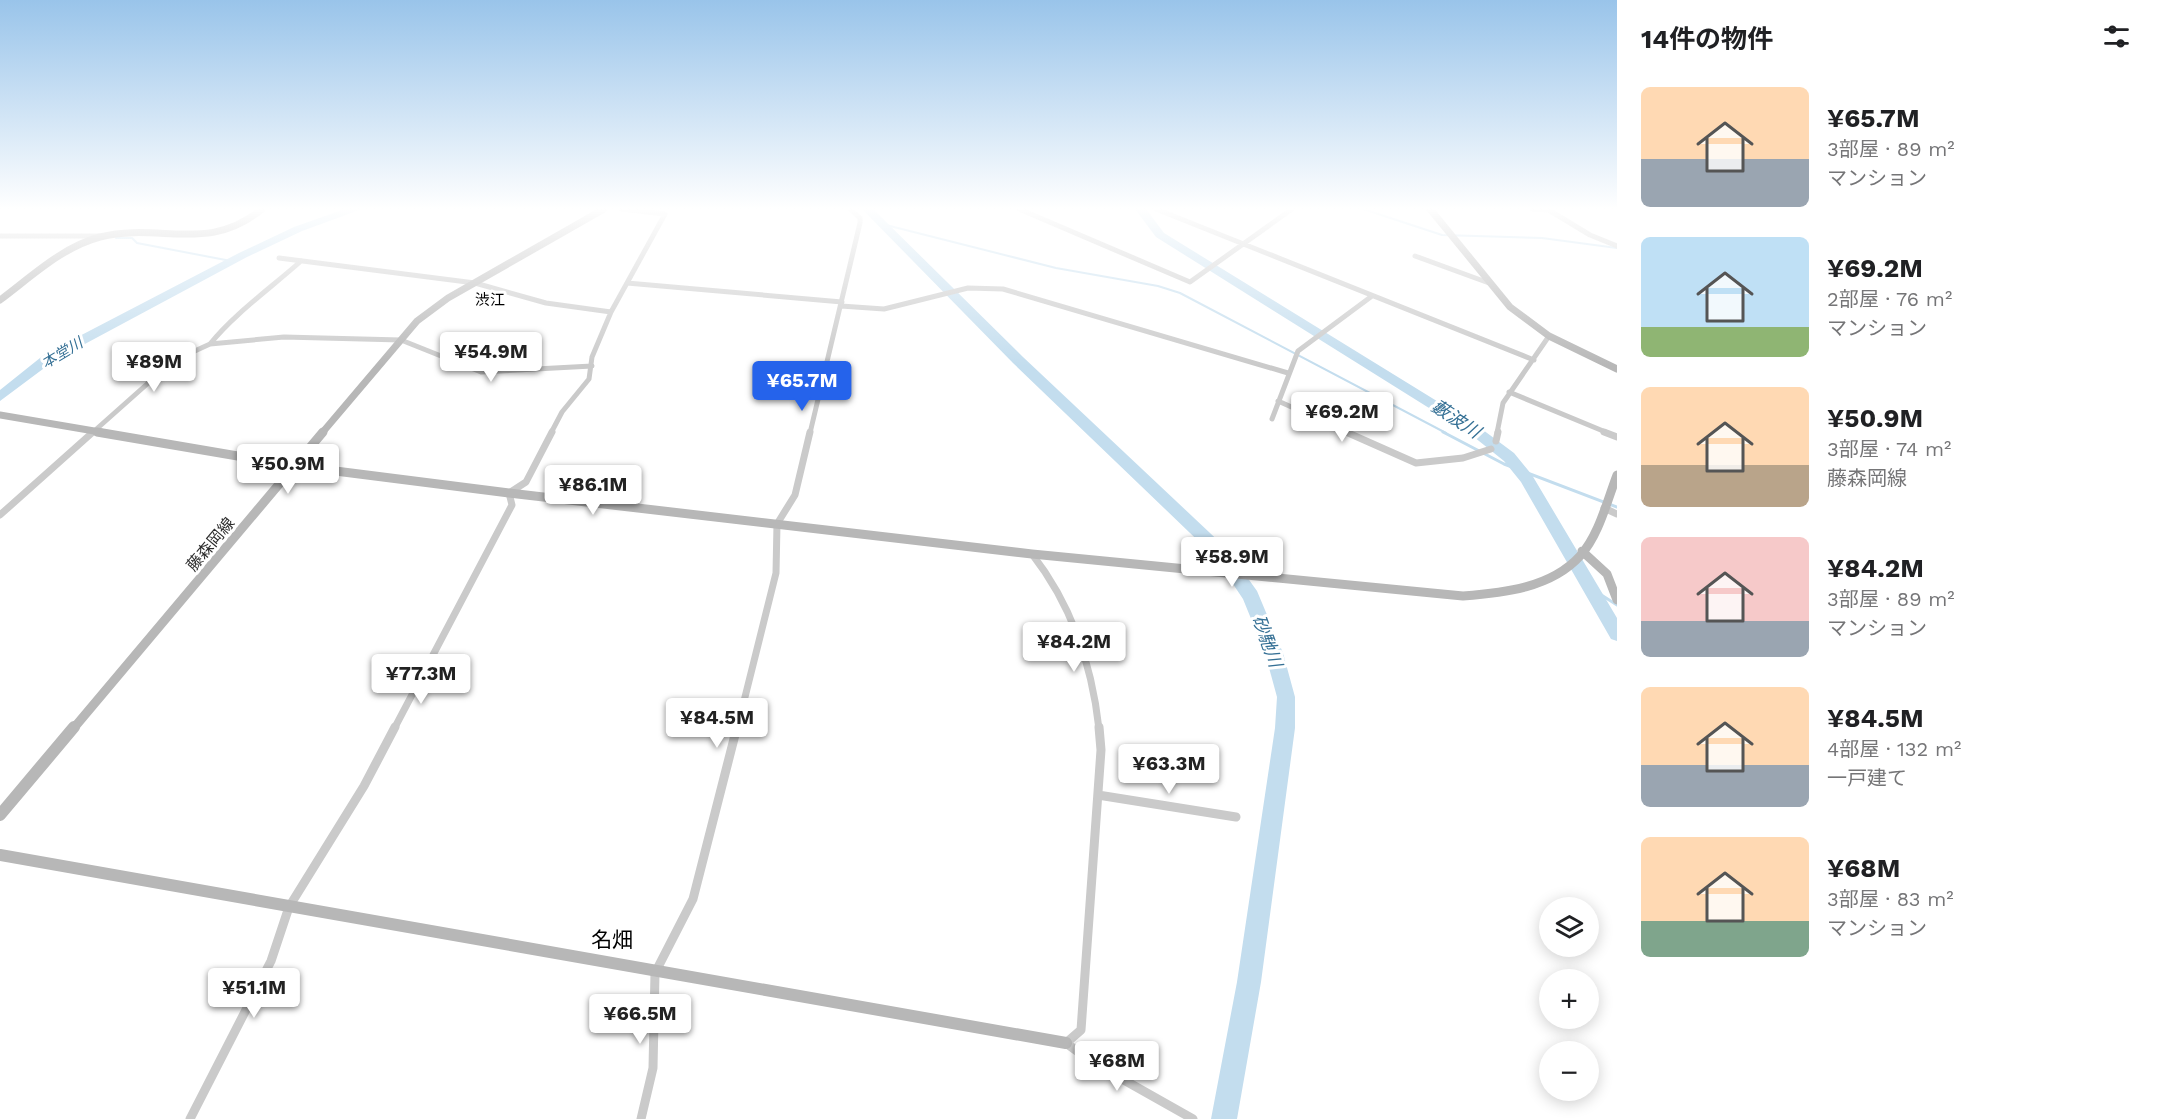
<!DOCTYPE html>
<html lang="ja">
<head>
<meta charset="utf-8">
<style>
	body { margin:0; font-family:"Work Sans","Noto Sans JP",sans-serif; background:#f2f2f2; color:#202124; height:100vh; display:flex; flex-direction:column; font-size:22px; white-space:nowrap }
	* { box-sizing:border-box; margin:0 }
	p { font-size:20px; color:#757577 }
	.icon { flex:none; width:33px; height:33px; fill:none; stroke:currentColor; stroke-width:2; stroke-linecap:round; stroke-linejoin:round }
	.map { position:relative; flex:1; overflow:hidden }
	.details { display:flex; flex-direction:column; background:#fff; width:540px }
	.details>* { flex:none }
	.fabs { position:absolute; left:1539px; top:897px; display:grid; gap:12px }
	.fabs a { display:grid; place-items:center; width:60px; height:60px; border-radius:50%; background:#fff; box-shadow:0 3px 15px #0003; font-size:30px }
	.price { position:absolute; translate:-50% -51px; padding:0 14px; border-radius:6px; background:#fff; color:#222; font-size:20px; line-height:39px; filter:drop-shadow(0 2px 3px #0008) }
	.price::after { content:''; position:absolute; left:50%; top:36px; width:18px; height:14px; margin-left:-9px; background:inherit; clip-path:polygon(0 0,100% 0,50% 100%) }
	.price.active { background:#2563eb; color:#fff }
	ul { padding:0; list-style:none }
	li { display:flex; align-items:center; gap:18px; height:150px; padding:0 24px }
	li span { display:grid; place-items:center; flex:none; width:168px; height:120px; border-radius:9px; color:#555 }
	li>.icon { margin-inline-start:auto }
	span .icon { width:72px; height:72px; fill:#fffc; stroke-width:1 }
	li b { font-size:26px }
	h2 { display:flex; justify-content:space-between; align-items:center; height:72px; padding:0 24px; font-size:26px }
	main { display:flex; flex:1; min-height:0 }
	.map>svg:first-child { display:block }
</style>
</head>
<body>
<main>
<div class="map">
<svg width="1617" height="1119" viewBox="0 0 1617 1119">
	<rect width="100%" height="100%" fill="#fff"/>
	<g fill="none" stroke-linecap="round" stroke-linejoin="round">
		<!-- stream-far1 -->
		<path stroke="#c3ddee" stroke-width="2" d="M1363,209l79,26 100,3 75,10
			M882,224l174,44 102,18 22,7 266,140
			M116,238h16l5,5 94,18"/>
		<!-- stream -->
		<path stroke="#c3ddee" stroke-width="3" d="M1443,432l61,32 113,43
			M1592,589l25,16"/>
		<!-- river -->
		<path fill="#c3ddee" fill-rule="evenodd" d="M345,209h17l-60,22 -55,26 -192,103 -55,41v-11l45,-36 194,-101 55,-26z
			M862,209h11l150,148 204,192 30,42 26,62 12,44v31l-34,254 -24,137h-26l26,-137 38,-254 2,-31 -12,-44 -22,-54 -28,-42 -202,-194z
			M1135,209h11l18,24 315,194 35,26 18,22 85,143v23l-6,-2 -90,-157 -17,-21 -35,-28 -313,-196z"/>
		<!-- street-far2 -->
		<path stroke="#cacaca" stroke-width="5" d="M1019,209l171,73 102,-73
			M1156,209l378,151
			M1532,209l18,1
			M1547,209l43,26 27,11
			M0,236h99
			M1415,256l74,27
			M279,258l196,25 71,20 65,9
			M627,283l215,19
			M841,306l43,3 84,-21 35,1 285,84
			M210,344c24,-30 62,-57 91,-83
			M1509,392l99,41
			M1278,401l72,32
			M1272,419l26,-68 74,-55
			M92,433l81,-72 37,-17 74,-7 117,3 80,32 111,-6
			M551,433l11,-21 27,-33 3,-22 19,-45 54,-98 -44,-5
			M810,433l50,-210v-5l-10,-9
			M1497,433l6,-30 46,-67"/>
		<!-- street-far1 -->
		<path stroke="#cacaca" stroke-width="7" d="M1346,432l70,31 47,-5 28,-9
			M1604,432l13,5
			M1496,441l2,-9
			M1604,508l13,6
			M0,515l93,-83
			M1032,554c39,50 60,111 67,175
			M394,729l118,-224 -3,-12 17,-11 26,-50
			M737,729l39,-156 1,-49 18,-29 15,-63"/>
		<!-- street -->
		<path stroke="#cacaca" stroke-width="9" d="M1099,727l2,23 -20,280 -15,13 26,19 101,57
			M1098,795l138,22
			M190,1119l81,-158 18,-54 75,-121 31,-59
			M641,1119l12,-51 2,-95 38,-74 44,-172"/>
		<!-- secondary-far2 -->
		<path stroke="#b7b7b7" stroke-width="7" d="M1430,209l80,98 39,29 68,33
			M0,300c31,-23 62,-53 100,-63 60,-15 108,17 162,-28
			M0,415l106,18
			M322,433l95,-112 31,-23 156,-89"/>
		<!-- secondary-far1 -->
		<path stroke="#b7b7b7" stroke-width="9" d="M97,432l199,34 213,27 523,61 431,42c40,-3 88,-8 117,-40 19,-21 27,-55 37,-81
			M1582,551l25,23 10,26
			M73,729l250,-297"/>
		<!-- secondary -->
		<path stroke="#b7b7b7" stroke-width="12" d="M0,815l74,-88
			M0,855l1066,188"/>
	</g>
	<!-- sky -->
	<linearGradient id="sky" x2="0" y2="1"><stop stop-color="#99c4ea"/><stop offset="0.57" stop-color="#fff"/><stop offset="1" stop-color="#fff" stop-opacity="0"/></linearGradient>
	<rect width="1617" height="366" fill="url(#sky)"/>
	<g text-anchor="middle" stroke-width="6" stroke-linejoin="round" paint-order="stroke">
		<!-- far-neighbourhood labels -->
		<g font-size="15" fill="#000" stroke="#fff">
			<text x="490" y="305">渋江</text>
		</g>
		<!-- far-water labels -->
		<g font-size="15" font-style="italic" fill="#357095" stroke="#fff">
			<text transform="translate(62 353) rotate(-31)" y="5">本堂川</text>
		</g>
		<!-- street labels -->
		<g font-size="16" fill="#2d2d2d" stroke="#fff">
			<text transform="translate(210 544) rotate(-50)" y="6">藤森岡線</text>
		</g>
		<!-- water labels -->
		<g font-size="18" font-style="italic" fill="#357095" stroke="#fff">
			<text transform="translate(1456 419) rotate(33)" y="6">藪波川</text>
			<text transform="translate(1267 641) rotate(70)" y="6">砂馳川</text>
		</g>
		<!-- near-neighbourhood labels -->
		<g font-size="21" fill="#000" stroke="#fff">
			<text x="612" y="947">名畑</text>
		</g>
	</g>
</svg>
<div class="fabs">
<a><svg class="icon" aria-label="layers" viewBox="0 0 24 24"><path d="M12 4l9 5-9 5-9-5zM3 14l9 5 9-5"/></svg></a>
<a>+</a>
<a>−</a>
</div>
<b class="price" style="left:491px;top:383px">¥54.9M</b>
<b class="price" style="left:154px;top:393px">¥89M</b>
<b class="price active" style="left:802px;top:412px">¥65.7M</b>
<b class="price" style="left:1342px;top:443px">¥69.2M</b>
<b class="price" style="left:288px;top:495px">¥50.9M</b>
<b class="price" style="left:593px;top:516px">¥86.1M</b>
<b class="price" style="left:1232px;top:588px">¥58.9M</b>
<b class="price" style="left:1074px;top:673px">¥84.2M</b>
<b class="price" style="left:421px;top:705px">¥77.3M</b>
<b class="price" style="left:717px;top:749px">¥84.5M</b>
<b class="price" style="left:1169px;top:795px">¥63.3M</b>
<b class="price" style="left:254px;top:1019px">¥51.1M</b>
<b class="price" style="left:640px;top:1045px">¥66.5M</b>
<b class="price" style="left:1117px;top:1092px">¥68M</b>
</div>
<section class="details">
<h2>14件の物件<svg class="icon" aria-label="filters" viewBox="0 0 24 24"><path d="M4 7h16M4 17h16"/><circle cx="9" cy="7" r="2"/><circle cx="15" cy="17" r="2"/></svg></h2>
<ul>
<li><span style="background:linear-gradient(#ffd9b3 60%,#9aa5b1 0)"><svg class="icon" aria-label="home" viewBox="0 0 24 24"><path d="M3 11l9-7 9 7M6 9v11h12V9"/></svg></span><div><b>¥65.7M</b><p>3部屋 · 89 m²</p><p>マンション</p></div></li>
<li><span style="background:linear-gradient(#bfe0f5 75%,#8fb573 0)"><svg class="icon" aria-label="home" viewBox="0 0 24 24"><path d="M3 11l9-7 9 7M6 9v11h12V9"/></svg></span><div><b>¥69.2M</b><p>2部屋 · 76 m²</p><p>マンション</p></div></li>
<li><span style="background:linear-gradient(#ffd9b3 65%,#b9a48a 0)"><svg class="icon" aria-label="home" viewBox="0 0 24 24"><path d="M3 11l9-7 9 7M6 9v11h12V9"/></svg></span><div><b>¥50.9M</b><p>3部屋 · 74 m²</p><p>藤森岡線</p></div></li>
<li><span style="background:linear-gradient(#f6c9c9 70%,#9aa5b1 0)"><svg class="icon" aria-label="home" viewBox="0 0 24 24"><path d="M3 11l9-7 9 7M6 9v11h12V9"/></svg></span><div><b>¥84.2M</b><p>3部屋 · 89 m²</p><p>マンション</p></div></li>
<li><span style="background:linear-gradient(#ffd9b3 65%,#9aa5b1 0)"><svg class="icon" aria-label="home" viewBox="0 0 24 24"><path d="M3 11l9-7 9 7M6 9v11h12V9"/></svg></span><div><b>¥84.5M</b><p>4部屋 · 132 m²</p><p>一戸建て</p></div></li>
<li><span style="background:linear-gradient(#ffd9b3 70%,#7fa58c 0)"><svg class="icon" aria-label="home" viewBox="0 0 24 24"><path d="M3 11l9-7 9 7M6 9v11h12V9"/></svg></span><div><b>¥68M</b><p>3部屋 · 83 m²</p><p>マンション</p></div></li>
</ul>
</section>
</main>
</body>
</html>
